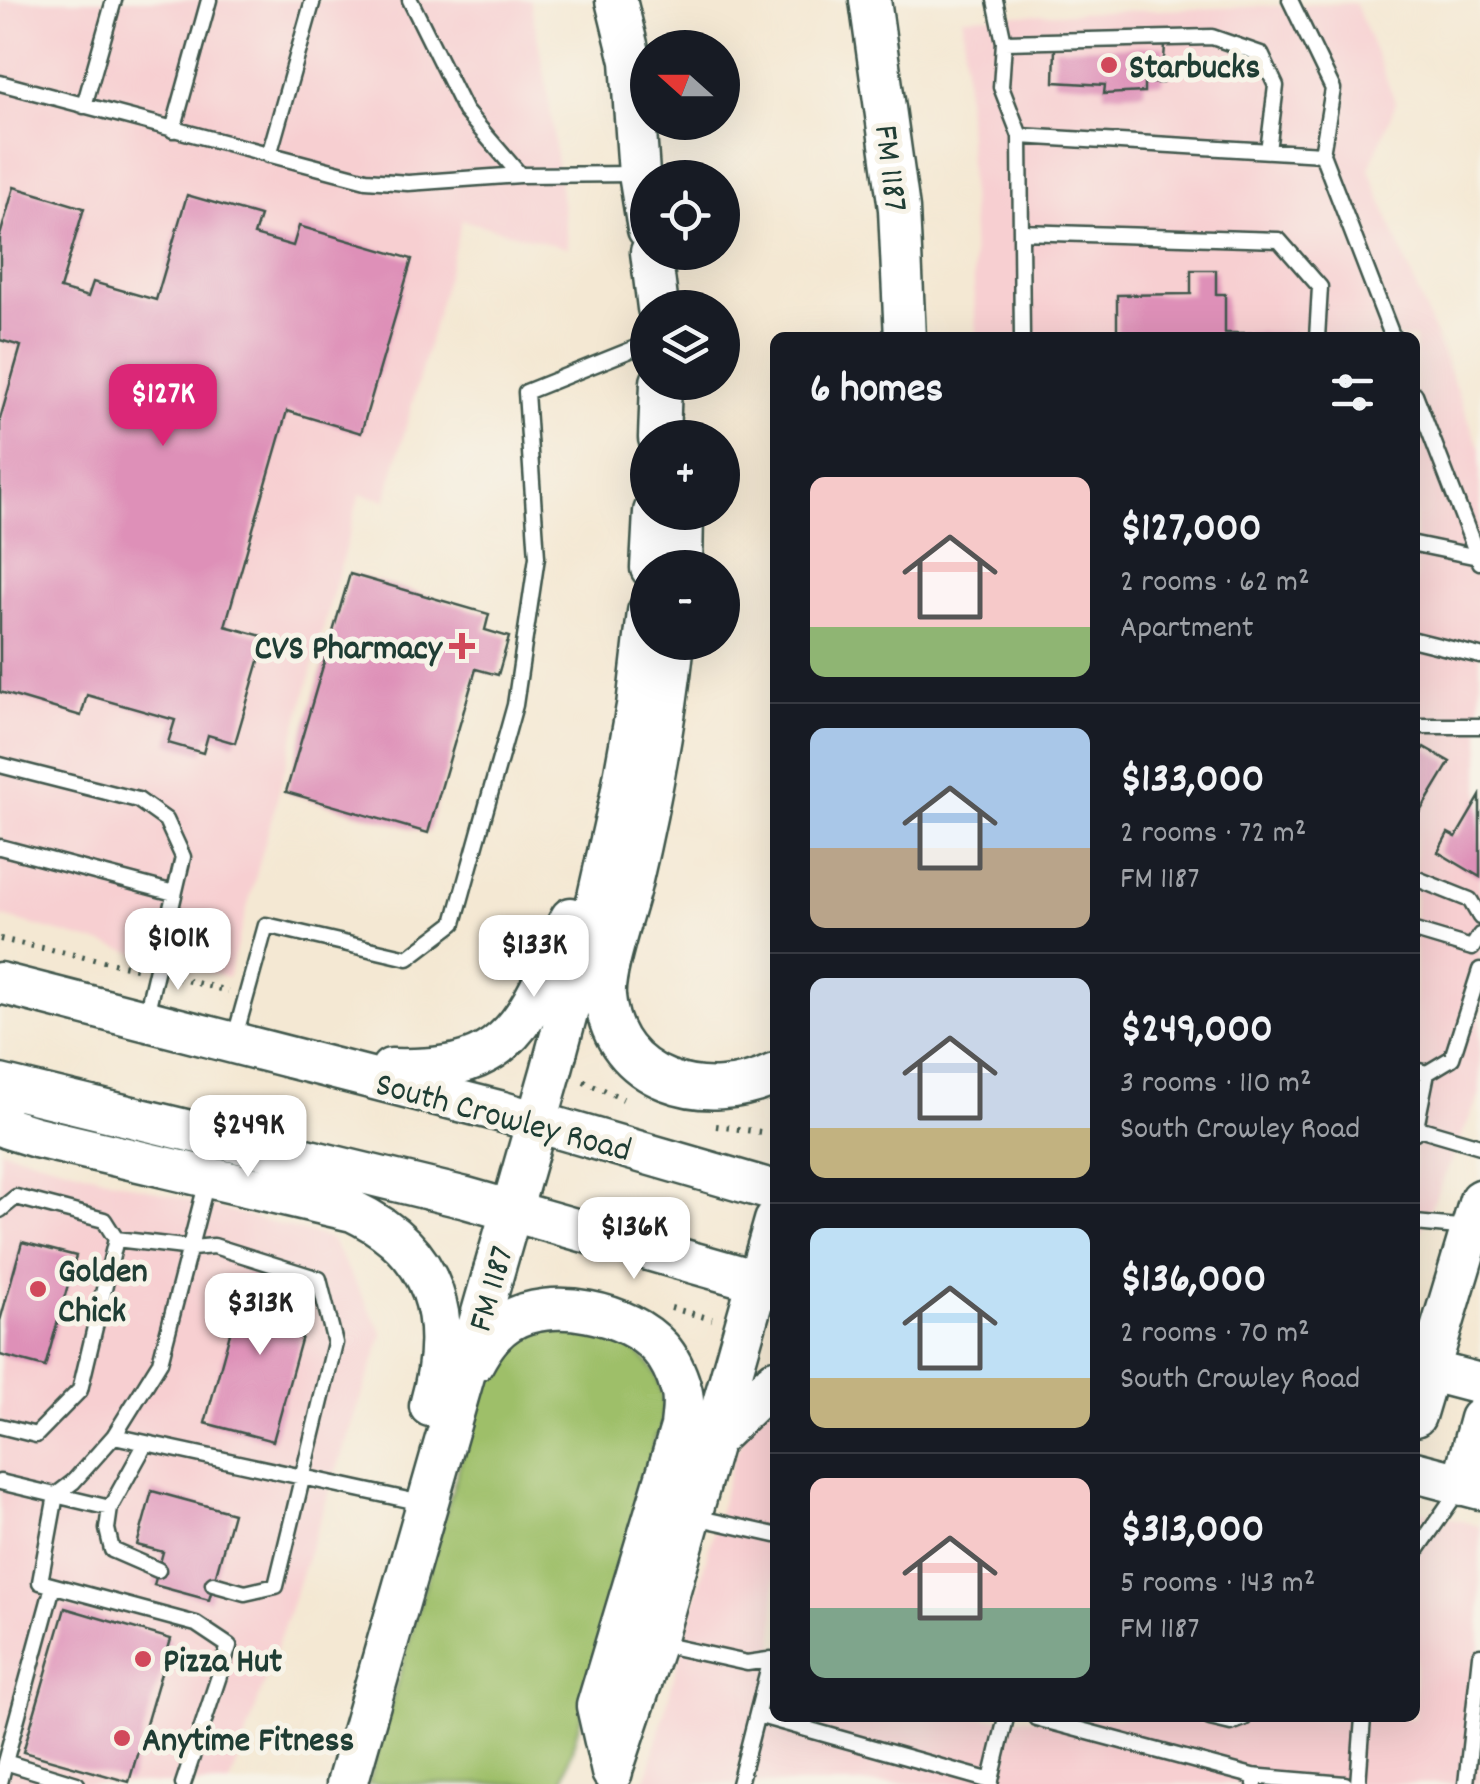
<!DOCTYPE html>
<html lang="en">
<head>
<meta charset="utf-8">
<style>
	body { margin:0; font-family:Dekko,sans-serif; background:#242831; color:#f1f3f6; height:100vh; display:flex; flex-direction:column; font-size:38px; white-space:nowrap }
	* { box-sizing:border-box; margin:0 }
	p { font-size:32px; color:#9ea1a6 }
	.icon { flex:none; width:55px; height:55px; fill:none; stroke:currentColor; stroke-width:2; stroke-linecap:round; stroke-linejoin:round }
	.map { position:relative; flex:1; overflow:hidden }
	.drawer { position:absolute; left:770px; top:332px; width:650px; height:1390px; display:flex; flex-direction:column; background:#171b24; border-radius:15px; box-shadow:0 10px 40px #0002 }
	.drawer>* { flex:none }
	.needle { width:65px; rotate:291deg }
	.tools { position:absolute; left:630px; top:30px; display:grid; gap:20px }
	.tools a { display:grid; place-items:center; width:110px; height:110px; border-radius:50%; background:#171b24; box-shadow:0 10px 40px #0002; font-size:50px }
	.price { position:absolute; translate:-50% -85px; padding:0 22px; border-radius:20px; background:#fff; color:#222; font-size:32px; line-height:65px; filter:drop-shadow(0 2px 5px #0008) }
	.price::after { content:''; position:absolute; left:50%; top:60px; width:30px; height:22px; margin-left:-15px; background:inherit; clip-path:polygon(0 0,100% 0,50% 100%) }
	.price.active { background:#db2777; color:#fff }
	ul { padding:0; list-style:none }
	li { display:flex; align-items:center; gap:30px; height:250px; padding:0 40px }
	li+li { border-top:2px solid #363941 }
	li span { display:grid; place-items:center; flex:none; width:280px; height:200px; border-radius:15px; color:#555 }
	li>.icon { margin-inline-start:auto }
	span .icon { width:120px; height:120px; fill:#fffc; stroke-width:1 }
	li b { font-size:42px }
	h2 { display:flex; justify-content:space-between; align-items:center; height:120px; padding:0 40px; font-size:42px }
	.map>svg:first-child { display:block }
</style>
</head>
<body>
<div class="map">
<svg width="1480" height="1784" viewBox="0 0 1480 1784">
	<rect width="100%" height="100%" fill="#f7f3e8"/>
	<filter id="ink" filterUnits="userSpaceOnUse"><feTurbulence type="fractalNoise" baseFrequency=".01" numOctaves="2"/><feDisplacementMap in="SourceGraphic" scale="20" xChannelSelector="R" yChannelSelector="G"/><feConvolveMatrix kernelMatrix="1 2 1 2 8 2 1 2 1" color-interpolation-filters="sRGB"/></filter>
	<filter id="wash" filterUnits="userSpaceOnUse"><feTurbulence type="fractalNoise" baseFrequency=".0048" numOctaves="4" result="noise"/><feDisplacementMap in="SourceGraphic" scale="40" xChannelSelector="R" yChannelSelector="G"/><feGaussianBlur stdDeviation="2.25" result="paint"/><feColorMatrix in="noise" values="0 0 0 0 0 0 0 0 0 0 0 0 0 0 0 0 0 1.4 0 .05"/><feComposite in="paint" operator="in"/></filter>
	<g filter="url(#wash)">
		<rect width="100%" height="100%" fill="#f4e8d3"/>
		<!-- built -->
		<path fill="#f7cfd1" d="M0,0h530l17,86 21,162 -106,-28 -76,280 -26,-6 -132,484 -228,-62z
			M1355,3l41,100 -27,66 111,280v645l-65,150v-906l-439,-1 -13,-320z
			M0,1149l331,90 52,95 -153,450h-230z
			M775,1396v322h640v-209l65,17v258h-835l88,-325 13,-28z"/>
		<!-- green -->
		<path fill="#9ebf69" stroke="#5e7e4e" stroke-width="2.5" d="M535,1328c74,2 142,17 126,108l-5,-1 -4,14 5,3 -95,332h-194l94,-329 32,-97 17,-20z"/>
		<g id="blocks">
			<!-- building -->
			<path fill="#de90b8" d="M1165,46l-3,37h-18v9l-40,2 1,-9 -51,-3 1,-34z
				M14,187l70,21 -24,81 28,8 5,-15 63,18 31,-105 73,21 -6,19 39,11 6,-20 113,33 -51,174 -74,-22 -62,215 41,11 -31,106 -27,-8 -5,18 -35,-10 7,-23 -88,-25 -6,21 -81,-24v-273l21,-73 -21,-6v-104z
				M1191,270h25v24h9v39h74v5h-182v-43l74,-1z
				M350,574l139,40 -4,16 24,7 -11,38 -22,-6 -48,164 -142,-41z
				M1424,747l26,15 -35,58v-59z
				M1480,796v81l-42,-25 10,-19 8,4z
				M22,1242l54,14 -31,111 -45,-12v-34z
				M246,1275l68,18 -41,148 -68,-18z
				M152,1491l81,22 -24,87 -55,-15 9,-33 -26,-7z
				M65,1608l106,31 -42,143 -106,-30z"/>
		</g>
	</g>
	<g filter="url(#ink)">
		<use href="#blocks" fill-opacity="0" stroke="#3f574c" stroke-width="2.5"/>
		<g fill="none" stroke-linecap="round" stroke-linejoin="round">
			<!-- lane casing -->
			<g stroke="#3f574c" stroke-width="19">
				<path id="lane" d="M410,0l55,111 55,64
					M995,0l9,42 -3,45 19,49 2,202
					M1004,42l208,-5 49,17 15,32 -8,65
					M0,83l366,97 42,3 112,-8 116,-1
					M84,106l30,-106
					M173,130l36,-130
					M1020,136l302,18 11,-65 -43,-89
					M1322,154l71,184
					M269,155l44,-155
					M1021,232l258,8 41,47 -3,51
					M1415,394l65,168
					M1415,544l63,13
					M1415,640l65,16
					M1415,726h65
					M0,765l138,35 28,20 17,37 -37,158
					M0,847l174,46
					M1415,878l55,22 10,17
					M1415,931l57,17 8,-13
					M234,1040l32,-115 142,33 46,-35 61,-218 22,-148 -11,-165 122,-49
					M1415,1070l12,3 -12,59
					M1427,1073l25,-15 28,-88
					M1415,1127l65,19
					M0,1210l16,-13 88,23 12,19 -36,151 -44,45 -36,-9
					M1415,1223l54,5
					M116,1239l76,9 22,-2 105,33 16,64 -59,243 -31,7 -32,-9
					M114,1436l46,-74 47,-181
					M0,1482l110,26 36,-65
					M110,1508l-3,21 5,21 46,20
					M695,1517l80,18
					M1415,1553l45,-65
					M660,1644l87,19 28,-4
					M757,1715l234,66
					M1036,1718l220,59 -1,7
					M1210,1718l21,5 13,-5
					M5,1762l48,-176
					M1251,1776l94,8
					M0,1783l5,-21 72,22
					M183,1784l46,-138 -33,-22 -156,-42 16,-87 17,-13 41,-46 308,67
					M739,1784l32,-125
					M990,1784l16,-66
					M1358,1784l5,-66
					M1466,1784l14,-129"/>
			</g>
			<!-- secondary casing -->
			<g stroke="#3f574c" stroke-width="45">
				<path id="secondary" d="M616,0l15,61 8,113 9,55
					M870,0l29,209 6,129
					M651,252l7,56
					M659,438l2,-56
					M651,568l3,-56
					M682,568l1,-56
					M674,642c-9,82 -24,162 -43,242 -7,29 -28,86 -26,112 7,86 101,112 170,78
					M0,983l499,128 276,80
					M391,1069c83,2 120,-15 155,-93 9,-19 15,-41 25,-58
					M0,1085l466,113 309,88
					M0,1120l7,8 29,9 317,74c84,40 102,109 77,195
					M474,1362c8,-15 20,-32 35,-41 41,-25 120,-9 151,27 10,11 17,27 21,41 4,12 1,26 0,38l-84,279 15,66
					M1415,1367l65,17
					M1415,1416l65,-216
					M713,1440l62,-60
					M1415,1472l65,17
					M1462,1485l18,-66
					M612,1770l43,-128 120,-421
					M347,1784l204,-712 47,-175 22,-97 17,-94 11,-94"/>
			</g>
			<!-- path -->
			<path stroke="#3f574c" stroke-width="6" stroke-dasharray="2.5 8" stroke-linecap="butt" d="M0,939l136,29
				M177,978l51,13
				M584,1081l39,18
				M716,1126l45,6
				M671,1308l41,11"/>
			<!-- lane -->
			<use href="#lane" stroke="#fff" stroke-width="14"/>
			<!-- secondary -->
			<use href="#secondary" stroke="#fff" stroke-width="40"/>
		</g>
	</g>
	<!-- markers -->
	<g fill="#d1495b" stroke="#f7f3e8" stroke-width="4">
		<circle cx="1109" cy="65" r="10"/>
		<path d="M457 631h10v10h10v10h-10v10h-10v-10h-10v-10h10z"/>
		<circle cx="38" cy="1289" r="10"/>
		<circle cx="143" cy="1659" r="10"/>
		<circle cx="122" cy="1738" r="10"/>
	</g>
	<g text-anchor="middle" stroke-width="10" stroke-linejoin="round" paint-order="stroke">
		<!-- poi labels -->
		<g font-size="35" font-weight="bold" fill="#1f3d34" stroke="#f7f3e8" text-anchor="start">
			<text x="1129" y="77">Starbucks</text>
			<text x="442" y="658" text-anchor="end">CVS Pharmacy</text>
			<text x="58" y="1281">Golden<tspan x="58" dy="40">Chick</tspan></text>
			<text x="163" y="1671">Pizza Hut</text>
			<text x="142" y="1750">Anytime Fitness</text>
		</g>
		<!-- street labels -->
		<g font-size="35" fill="#1f3d34" stroke="#f7f3e8">
			<text transform="translate(893 168) rotate(83)" y="12">FM 1187</text>
			<text transform="translate(504 1115) rotate(15)" y="12">South Crowley Road</text>
			<text transform="translate(489 1288) rotate(-74)" y="12">FM 1187</text>
		</g>
	</g>
</svg>
<div class="tools">
<a><svg class="needle" viewBox="-14 -14 28 28"><path d="M0-13l5 13h-10z" fill="#e53935"/><path d="M0 13l5-13h-10z" fill="#9ea1a6"/></svg></a>
<a><svg class="icon" aria-label="locate" viewBox="0 0 24 24"><circle cx="12" cy="12" r="6"/><path d="M12 2v4M12 18v4M2 12h4M18 12h4"/></svg></a>
<a><svg class="icon" aria-label="layers" viewBox="0 0 24 24"><path d="M12 4l9 5-9 5-9-5zM3 14l9 5 9-5"/></svg></a>
<a>+</a>
<a>−</a>
</div>
<b class="price active" style="left:163px;top:449px">$127K</b>
<b class="price" style="left:178px;top:993px">$101K</b>
<b class="price" style="left:534px;top:1000px">$133K</b>
<b class="price" style="left:248px;top:1180px">$249K</b>
<b class="price" style="left:634px;top:1282px">$136K</b>
<b class="price" style="left:260px;top:1358px">$313K</b>
<section class="drawer">
<h2>6 homes<svg class="icon" aria-label="filters" viewBox="0 0 24 24"><path d="M4 7h16M4 17h16"/><circle cx="9" cy="7" r="2"/><circle cx="15" cy="17" r="2"/></svg></h2>
<ul>
<li><span style="background:linear-gradient(#f6c9c9 75%,#8fb573 0)"><svg class="icon" aria-label="home" viewBox="0 0 24 24"><path d="M3 11l9-7 9 7M6 9v11h12V9"/></svg></span><div><b>$127,000</b><p>2 rooms · 62 m²</p><p>Apartment</p></div></li>
<li><span style="background:linear-gradient(#a9c7e8 60%,#b9a48a 0)"><svg class="icon" aria-label="home" viewBox="0 0 24 24"><path d="M3 11l9-7 9 7M6 9v11h12V9"/></svg></span><div><b>$133,000</b><p>2 rooms · 72 m²</p><p>FM 1187</p></div></li>
<li><span style="background:linear-gradient(#c9d6e8 75%,#c2b280 0)"><svg class="icon" aria-label="home" viewBox="0 0 24 24"><path d="M3 11l9-7 9 7M6 9v11h12V9"/></svg></span><div><b>$249,000</b><p>3 rooms · 110 m²</p><p>South Crowley Road</p></div></li>
<li><span style="background:linear-gradient(#bfe0f5 75%,#c2b280 0)"><svg class="icon" aria-label="home" viewBox="0 0 24 24"><path d="M3 11l9-7 9 7M6 9v11h12V9"/></svg></span><div><b>$136,000</b><p>2 rooms · 70 m²</p><p>South Crowley Road</p></div></li>
<li><span style="background:linear-gradient(#f6c9c9 65%,#7fa58c 0)"><svg class="icon" aria-label="home" viewBox="0 0 24 24"><path d="M3 11l9-7 9 7M6 9v11h12V9"/></svg></span><div><b>$313,000</b><p>5 rooms · 143 m²</p><p>FM 1187</p></div></li>
</ul>
</section>
</div>
</body>
</html>
